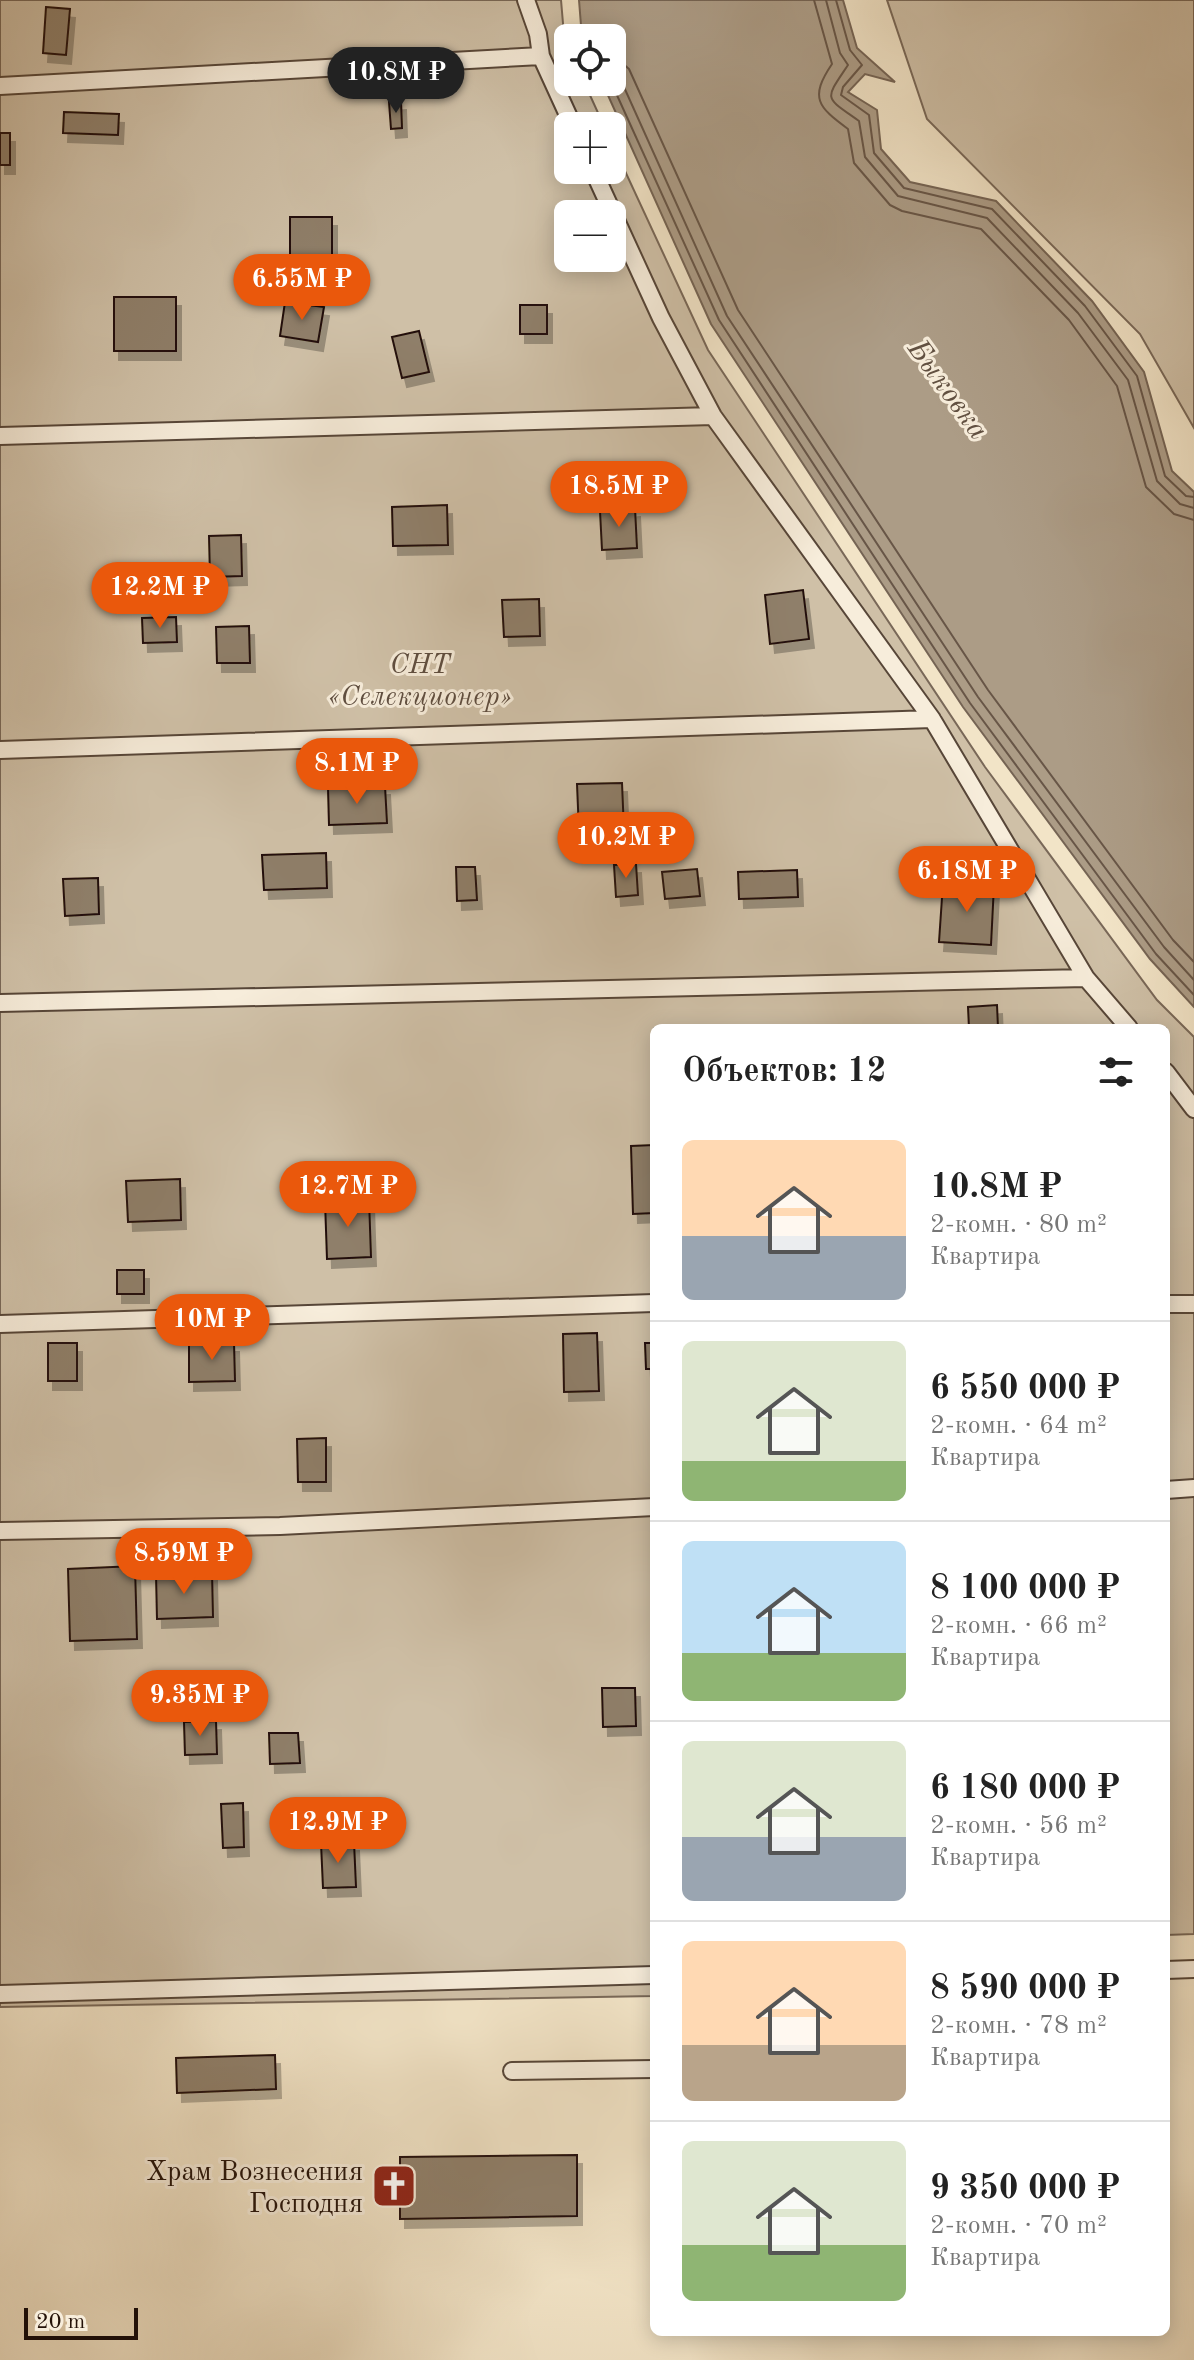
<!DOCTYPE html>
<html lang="ru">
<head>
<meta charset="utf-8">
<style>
	body { margin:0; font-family:"Old Standard TT",serif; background:#f6f6f6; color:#222; height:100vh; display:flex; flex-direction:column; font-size:30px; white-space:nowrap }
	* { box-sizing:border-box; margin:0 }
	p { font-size:26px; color:#767676 }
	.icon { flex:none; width:44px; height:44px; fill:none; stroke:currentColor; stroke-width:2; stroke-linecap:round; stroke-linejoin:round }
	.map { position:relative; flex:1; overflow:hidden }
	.details { position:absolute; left:650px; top:1024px; width:520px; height:1312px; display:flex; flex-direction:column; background:#fff; border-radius:12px; box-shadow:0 4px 20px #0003 }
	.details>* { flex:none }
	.tools { position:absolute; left:554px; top:24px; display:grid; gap:16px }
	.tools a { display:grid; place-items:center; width:72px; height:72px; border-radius:12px; background:#fff; box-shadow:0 4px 20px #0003; font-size:40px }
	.scale { position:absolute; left:24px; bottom:20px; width:114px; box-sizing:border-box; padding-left:8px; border:4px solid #231108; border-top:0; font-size:22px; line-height:28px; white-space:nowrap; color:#231108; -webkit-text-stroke:6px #f7eddb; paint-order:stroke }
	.price { position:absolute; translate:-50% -68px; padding:0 18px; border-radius:28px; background:#ea580c; color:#fff; font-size:26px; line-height:52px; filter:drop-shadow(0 2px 4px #0008) }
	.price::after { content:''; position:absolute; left:50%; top:48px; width:24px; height:18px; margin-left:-12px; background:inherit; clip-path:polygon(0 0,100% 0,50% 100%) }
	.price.selected { background:#222; color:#fff }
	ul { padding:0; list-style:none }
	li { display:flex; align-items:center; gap:24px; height:200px; padding:0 32px }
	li+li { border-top:2px solid #e0e0e0 }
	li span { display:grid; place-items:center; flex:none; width:224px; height:160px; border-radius:12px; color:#555 }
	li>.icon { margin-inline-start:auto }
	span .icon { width:96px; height:96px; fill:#fffc; stroke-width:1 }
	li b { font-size:34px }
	h2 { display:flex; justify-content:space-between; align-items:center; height:96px; padding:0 32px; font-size:34px }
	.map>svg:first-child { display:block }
</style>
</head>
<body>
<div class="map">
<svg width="1194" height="2360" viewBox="0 0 1194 2360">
	<defs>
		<filter id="shadow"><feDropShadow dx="5" dy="9" stdDeviation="0" flood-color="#0004"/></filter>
	</defs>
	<rect width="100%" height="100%" fill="#f2e4c7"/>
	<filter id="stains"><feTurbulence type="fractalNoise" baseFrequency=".0025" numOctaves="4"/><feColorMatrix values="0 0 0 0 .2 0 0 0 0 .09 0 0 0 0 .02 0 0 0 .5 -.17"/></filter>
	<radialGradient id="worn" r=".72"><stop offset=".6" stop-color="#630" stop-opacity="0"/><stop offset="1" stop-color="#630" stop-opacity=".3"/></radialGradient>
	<!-- green -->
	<path fill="#cfc0a7" stroke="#796858" stroke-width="2" fill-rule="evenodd" d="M0,0h561l7,82h16l20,44h-36v44h44v-27l96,207 277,417 172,233 37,37v897l-28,1v-907h-512v968l-654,11zM568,214h44v44h-44z
		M887,0h307v428l-54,-94 -213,-215z"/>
	<!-- water -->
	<path fill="#ac9c86" stroke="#756454" stroke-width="2" d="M579,0h264l14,48 38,34 -30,-8 -17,18 29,18 4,39 29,33 86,19 96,100 52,71 28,99 22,21v515l-44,-48 -187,-252 -252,-383 -109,-242h10v-44h-30z"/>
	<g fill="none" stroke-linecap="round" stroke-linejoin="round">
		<!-- shore -->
		<path stroke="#685647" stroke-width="2" d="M814,0l18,64c-23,34 -14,43 16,65l6,34 36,42 12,6 79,18 88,91 48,66 29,101 28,27 20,6
			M826,0l14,53 8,12c-24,36 -24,31 11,56l6,36 33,39 89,22 91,95 50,67 29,101 23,23 14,4
			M836,0l14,50 12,15 -19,22 -2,8 28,20 5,38 30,35 88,21 93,97 52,70 28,100 21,20 8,1
			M612,54l17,15 109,241 250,380 185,250 21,22
			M612,67l7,9 108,240 251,381 186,250 30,33
			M611,82l108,238 251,383 186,251 38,41"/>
	</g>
	<!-- building -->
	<path fill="#8f7f6b" stroke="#231108" stroke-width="2" filter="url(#shadow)" d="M46,7l24,2 -4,46 -23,-2z
		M401,101l1,27 -11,1 -2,-27z
		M64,112l55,2 -1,21 -55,-2z
		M0,133h10v32h-10z
		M290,217h42v45h-42z
		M114,297h62v54h-62z
		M285,302l39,5 -6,35 -38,-6z
		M520,305h27v29h-27z
		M419,331l10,41 -27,6 -10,-41z
		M447,505l1,40 -55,1 -1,-39z
		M635,508l2,40 -35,2 -2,-39z
		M241,535l1,41 -32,1 -1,-41z
		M803,590l6,49 -39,5 -5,-49z
		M539,599l1,37 -36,1 -2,-37z
		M176,617l1,25 -34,1 -1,-25z
		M249,626l1,37h-33l-1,-36z
		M622,783l2,48 -45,1 -2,-48z
		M385,786l2,37 -58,2 -1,-37z
		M326,853l1,35 -63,2 -2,-35z
		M636,864l2,31 -22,2 -2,-32z
		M456,867h19l2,33 -20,1z
		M697,869l3,27 -35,3 -3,-27z
		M797,870l1,27 -59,2 -1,-27z
		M98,878l1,36 -34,2 -2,-37z
		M943,883l51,2 -3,60 -52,-3z
		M997,1005l1,23h-29l-1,-21z
		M654,1145v68l-21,1 -2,-68z
		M180,1179l1,41 -53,2 -2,-41z
		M369,1199l2,58 -44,2 -2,-58z
		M117,1270h27v24h-27z
		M597,1333l2,58 -35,1 -1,-58z
		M48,1343h29v38h-29z
		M189,1343h45l1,38 -46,1z
		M645,1343h9v26h-8z
		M326,1438v44h-28l-1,-43z
		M135,1566l2,73 -67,2 -2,-72z
		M212,1572l1,45 -56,2 -1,-45z
		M602,1688h33l1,38 -33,1z
		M216,1721l1,33 -32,1 -1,-33z
		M269,1733h29l2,30 -30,1z
		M243,1803l1,44 -21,1 -2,-44z
		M354,1842l2,45 -33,1 -2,-45z
		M275,2055l1,34 -99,4 -1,-35z
		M577,2155v61l-177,3v-62z"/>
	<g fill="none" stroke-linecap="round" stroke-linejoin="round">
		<!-- lane casing -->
		<g stroke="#574638" stroke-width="20">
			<path id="lane" d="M526,0l12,34 3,22 32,70
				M0,86l541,-30
				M593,170l68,148 52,98 219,303 154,259 43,50
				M0,436l713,-20
				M0,750l932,-31
				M0,1003l1086,-25
				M1166,1072l28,37
				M1166,1304h28
				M0,1324l654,-21
				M1166,1490l28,-2
				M0,1531l280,-5 374,-19
				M1166,1970l28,-1
				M0,1994l654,-19
				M512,2071l142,-2"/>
		</g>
		<!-- lane -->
		<use href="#lane" stroke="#f7eddb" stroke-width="16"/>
	</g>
	<!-- icons -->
	<defs>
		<g id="church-square" transform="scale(2.3)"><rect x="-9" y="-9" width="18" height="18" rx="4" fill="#8f2418" stroke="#f7eddb"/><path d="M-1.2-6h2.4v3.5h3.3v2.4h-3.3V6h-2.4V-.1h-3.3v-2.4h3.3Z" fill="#fff"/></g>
	</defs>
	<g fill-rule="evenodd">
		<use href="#church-square" x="394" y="2186"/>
	</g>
	<g text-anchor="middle" stroke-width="6" stroke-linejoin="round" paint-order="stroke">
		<!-- park labels -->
		<g font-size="28" font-style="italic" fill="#5f4e40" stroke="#f7eddb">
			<text x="420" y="673">СНТ<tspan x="420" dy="32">«Селекционер»</tspan></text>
		</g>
		<!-- poi labels -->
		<g font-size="28" fill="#231108" stroke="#f7eddb" text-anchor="end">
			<text x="363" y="2180">Храм Вознесения<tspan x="363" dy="32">Господня</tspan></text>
		</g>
		<!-- water labels -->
		<g font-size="30" font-style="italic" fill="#615041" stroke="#f7eddb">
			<text transform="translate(949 389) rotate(54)" y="10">Быковка</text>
		</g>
	</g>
	<rect width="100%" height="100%" filter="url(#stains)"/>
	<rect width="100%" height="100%" fill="url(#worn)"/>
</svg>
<div class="tools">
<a><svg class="icon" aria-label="locate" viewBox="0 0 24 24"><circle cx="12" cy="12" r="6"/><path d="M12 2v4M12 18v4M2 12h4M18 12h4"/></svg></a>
<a>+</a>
<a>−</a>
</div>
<div class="scale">20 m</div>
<b class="price selected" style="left:396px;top:115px">10.8M ₽</b>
<b class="price" style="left:302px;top:322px">6.55M ₽</b>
<b class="price" style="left:619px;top:529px">18.5M ₽</b>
<b class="price" style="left:160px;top:630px">12.2M ₽</b>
<b class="price" style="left:357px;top:806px">8.1M ₽</b>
<b class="price" style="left:626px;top:880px">10.2M ₽</b>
<b class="price" style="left:967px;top:914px">6.18M ₽</b>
<b class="price" style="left:348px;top:1229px">12.7M ₽</b>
<b class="price" style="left:212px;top:1362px">10M ₽</b>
<b class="price" style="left:184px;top:1596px">8.59M ₽</b>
<b class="price" style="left:200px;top:1738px">9.35M ₽</b>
<b class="price" style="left:338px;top:1865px">12.9M ₽</b>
<section class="details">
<h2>Объектов: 12<svg class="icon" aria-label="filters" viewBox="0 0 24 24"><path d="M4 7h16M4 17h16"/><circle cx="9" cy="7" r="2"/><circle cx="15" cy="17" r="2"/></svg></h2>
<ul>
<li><span style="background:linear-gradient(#ffd9b3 60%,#9aa5b1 0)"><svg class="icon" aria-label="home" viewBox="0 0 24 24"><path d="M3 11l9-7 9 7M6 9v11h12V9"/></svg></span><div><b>10.8M ₽</b><p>2-комн. · 80 m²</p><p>Квартира</p></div></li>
<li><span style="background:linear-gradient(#dfe7d0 75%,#8fb573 0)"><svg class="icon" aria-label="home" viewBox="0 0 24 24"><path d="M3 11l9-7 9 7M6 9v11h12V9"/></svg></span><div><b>6 550 000 ₽</b><p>2-комн. · 64 m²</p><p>Квартира</p></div></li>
<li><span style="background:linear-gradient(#bfe0f5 70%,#8fb573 0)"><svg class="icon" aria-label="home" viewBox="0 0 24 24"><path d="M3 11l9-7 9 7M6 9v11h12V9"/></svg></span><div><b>8 100 000 ₽</b><p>2-комн. · 66 m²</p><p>Квартира</p></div></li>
<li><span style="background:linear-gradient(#dfe7d0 60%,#9aa5b1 0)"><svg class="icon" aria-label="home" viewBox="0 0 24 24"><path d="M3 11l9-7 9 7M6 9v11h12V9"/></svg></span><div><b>6 180 000 ₽</b><p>2-комн. · 56 m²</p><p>Квартира</p></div></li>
<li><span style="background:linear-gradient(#ffd9b3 65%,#b9a48a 0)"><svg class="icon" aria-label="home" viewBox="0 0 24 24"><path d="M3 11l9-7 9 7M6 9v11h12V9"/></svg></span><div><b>8 590 000 ₽</b><p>2-комн. · 78 m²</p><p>Квартира</p></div></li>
<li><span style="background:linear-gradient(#dfe7d0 65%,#8fb573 0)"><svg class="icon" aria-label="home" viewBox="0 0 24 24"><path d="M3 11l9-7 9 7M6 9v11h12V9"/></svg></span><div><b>9 350 000 ₽</b><p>2-комн. · 70 m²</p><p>Квартира</p></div></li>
</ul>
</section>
</div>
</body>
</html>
